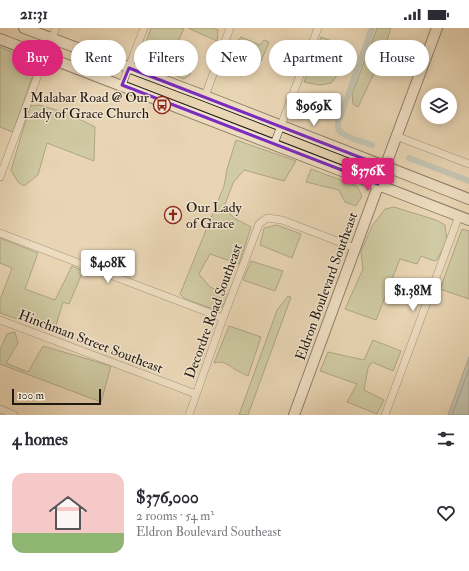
<!DOCTYPE html>
<html lang="en">
<head>
<meta charset="utf-8">
<style>
	body { margin:0; font-family:"IM FELL Double Pica",serif; background:#f7f7f7; color:#2b2b33; height:100vh; display:flex; flex-direction:column; font-size:15px; white-space:nowrap }
	* { box-sizing:border-box; margin:0 }
	p { font-size:13px; color:#7c7c81 }
	.icon { flex:none; width:22px; height:22px; fill:none; stroke:currentColor; stroke-width:2; stroke-linecap:round; stroke-linejoin:round }
	.map { position:relative; height:387px; overflow:hidden }
	.side { display:flex; flex-direction:column; background:#fff; flex:1 }
	.side>* { flex:none }
	.guide { position:absolute; left:12px; top:12px; width:445px; height:36px; display:flex; gap:8px }
	.fabs { position:absolute; left:421px; top:60px; display:grid; gap:8px }
	.fabs a { display:grid; place-items:center; width:36px; height:36px; border-radius:50%; background:#fff; box-shadow:0 2px 10px #0003; font-size:20px }
	.scale { position:absolute; left:12px; bottom:10px; width:89px; box-sizing:border-box; padding-left:4px; border:2px solid #211810; border-top:0; font-size:11px; line-height:14px; white-space:nowrap; color:#211810; -webkit-text-stroke:3px #f1e4ce; paint-order:stroke }
	.price { position:absolute; translate:-50% -34px; padding:0 9px; border-radius:4px; background:#fff; color:#222; font-size:13px; line-height:26px; filter:drop-shadow(0 1px 2px #0008) }
	.price::after { content:''; position:absolute; left:50%; top:24px; width:12px; height:9px; margin-left:-6px; background:inherit; clip-path:polygon(0 0,100% 0,50% 100%) }
	.price.on { background:#db2777; color:#fff }
	ul { padding:0; list-style:none }
	li { display:flex; align-items:center; gap:12px; height:100px; padding:0 12px }
	li span { display:grid; place-items:center; flex:none; width:112px; height:80px; border-radius:12px; color:#555 }
	li>.icon { margin-inline-start:auto }
	span .icon { width:48px; height:48px; fill:#fffc; stroke-width:1 }
	li b { font-size:17px }
	h2 { display:flex; justify-content:space-between; align-items:center; height:48px; padding:0 12px; font-size:17px }
	.chip { padding:0 14px; border-radius:18px; background:#fff; box-shadow:0 2px 10px #0003; font-size:14px; line-height:36px }
	.chip.on { background:#db2777; color:#fff }
	.status { display:flex; justify-content:space-between; align-items:center; height:28px; padding:0 20px; background:#fff; direction:ltr }
	.status svg { height:11px; fill:currentColor }
	.map>svg:first-child { display:block }
</style>
</head>
<body>
<div class="status"><b>21:31</b><svg viewBox="0 0 49 12"><path d="M0 12V9h3v3zM5 12V6h3v6zM10 12V3h3v9zM15 12V0h3v12zM26 1h20v11H26zM47 4h2v5h-2z"/></svg></div>
<div class="map">
<svg width="469" height="387" viewBox="0 0 469 387">
	<rect width="100%" height="100%" fill="#e9d6b4"/>
	<filter id="stains"><feTurbulence type="fractalNoise" baseFrequency=".005" numOctaves="4"/><feColorMatrix values="0 0 0 0 .2 0 0 0 0 .09 0 0 0 0 .02 0 0 0 .5 -.17"/></filter>
	<radialGradient id="worn" r=".72"><stop offset=".6" stop-color="#630" stop-opacity="0"/><stop offset="1" stop-color="#630" stop-opacity=".3"/></radialGradient>
	<!-- green -->
	<path fill="#b2be90" stroke="#6a6b50" d="M151,0h33l-8,18 -1,14 16,14 -7,5 -34,-14 -7,-6 2,-14z
		M188,0h26l4,2 -1,11z
		M377,0h14l-11,33 -22,46 -5,-3 -1,-10z
		M241,9l19,8 4,-5 5,2 -8,19 -19,-8 -6,-5v-6z
		M321,9l30,11 -11,24 -9,11 -11,2 -16,-3z
		M0,19l36,15 -1,7 -22,63 -13,-5z
		M39,77l28,8 28,14 -1,34 -47,-18 -9,32 -14,11 -6,-4 -7,-12 19,-64z
		M236,112l60,21 -12,20 -40,-11 -11,13 -9,24 10,11 17,9 -12,37 -29,-10 -11,20 11,13 19,8 -7,12 -6,3 -31,-11 -5,-5 44,-108 3,-17z
		M311,141l46,17 5,10 -6,10 -11,-4 -6,-12 -33,-8z
		M394,179l42,13 9,5 2,16 -10,19 -3,1 -13,-5 -4,8 -17,-5 -24,61 -31,-11 18,-40 -2,-17 11,-26 13,-17z
		M277,197l24,9 -9,24 -32,-13 4,-17z
		M462,201l7,2v68l-29,-10z
		M0,210l38,15 -13,36 30,11 17,-34 11,5 -14,33 -6,-2 -9,30 -54,-19v-13l12,-32 -12,-5z
		M251,233l32,10 -8,20 -32,-11z
		M288,268l3,1 -43,118h-9l38,-105z
		M229,298l32,11 -13,39c-4,-2 -8,-4 -12,-6 -8,-5 -12,-10 -22,-7z
		M15,304l3,11 -12,20 22,9 15,-26 68,20 -10,36 -101,-38v-14l7,-16z
		M373,312l28,11 -8,20 -21,-9 -4,6 -4,22 20,10 -7,14 -30,-12 10,-18 -37,-13 8,-19 36,8z"/>
	<!-- water -->
	<path fill="#9bb7b7" stroke="#6a7774" d="M469,329v58h-21z"/>
	<g fill="none" stroke-linecap="round" stroke-linejoin="round">
		<!-- shore -->
		<path stroke="#5e6864" stroke-width="1" d="M452,387l17,-46"/>
		<!-- canal -->
		<path stroke="#9bb7b7" stroke-width="6" d="M372,0l-34,95c0,4 -1,4 1,7 5,7 24,12 33,15
			M409,130l60,23"/>
		<!-- street casing -->
		<g stroke="#534839" stroke-width="8">
			<path id="street" d="M52,10l4,-10
				M122,57l22,-57
				M205,68l25,-68
				M396,108l73,28
				M274,116l44,-116
				M0,149l45,-121
				M0,205l223,85
				M0,292l196,74
				M0,381l14,6
				M189,387l34,-97 36,-94 8,-6 15,2 73,28
				M385,387l74,-199"/>
		</g>
		<!-- secondary casing -->
		<g stroke="#211810" stroke-width="12">
			<path id="secondary" d="M24,0l181,68 264,103
				M0,11l469,181
				M294,387l91,-248 52,-139"/>
		</g>
		<!-- street -->
		<use href="#street" stroke="#f1e4ce" stroke-width="7"/>
		<!-- secondary -->
		<use href="#secondary" stroke="#f1e4ce" stroke-width="10"/>
	</g>
	<!-- marked area -->
	<path d="M0 0H469V387H0ZM129,40l256,99 -7,17 -256,-99z" fill="#e9d6b4" fill-opacity=".55" fill-rule="evenodd"/>
	<path fill="none" stroke="#7b2cbf" stroke-width="3" stroke-linejoin="round" d="M129,40l256,99 -7,17 -256,-99z"/>
	<!-- icons -->
	<defs>
		<g id="bus-ring" transform="scale(0.9)"><circle r="9.5" fill="#f1e4ce" stroke="#8f2418" stroke-width="1.5"/><path d="M-5-6H5V4H4V6H2V4H-2V6H-4V4H-5ZM-3.5-4V0h7V-4ZM-3.5 1.2v1.5H-2V1.2ZM2 1.2v1.5H3.5V1.2Z" fill="#8f2418"/></g>
		<g id="church-ring" transform="scale(0.9)"><circle r="9.5" fill="#f1e4ce" stroke="#8f2418" stroke-width="1.5"/><path d="M-1.2-6h2.4v3.5h3.3v2.4h-3.3V6h-2.4V-.1h-3.3v-2.4h3.3Z" fill="#8f2418"/></g>
	</defs>
	<g fill-rule="evenodd">
		<use href="#bus-ring" x="162" y="77"/>
		<use href="#church-ring" x="173" y="187"/>
	</g>
	<g text-anchor="middle" stroke-width="3" stroke-linejoin="round" paint-order="stroke">
		<!-- poi labels -->
		<g font-size="14" fill="#211810" stroke="#f1e4ce" text-anchor="end">
			<text x="149" y="74">Malabar Road @ Our<tspan x="149" dy="16">Lady of Grace Church</tspan></text>
			<text x="186" y="184" text-anchor="start">Our Lady<tspan x="186" dy="16">of Grace</tspan></text>
		</g>
		<!-- street labels -->
		<g font-size="14" fill="#211810" stroke="#f1e4ce">
			<text transform="translate(326 258) rotate(-70)" y="5">Eldron Boulevard Southeast</text>
			<text transform="translate(213 283) rotate(-70)" y="5">Decordre Road Southeast</text>
			<text transform="translate(91 313) rotate(21)" y="5">Hinchman Street Southeast</text>
		</g>
	</g>
	<rect width="100%" height="100%" filter="url(#stains)"/>
	<rect width="100%" height="100%" fill="url(#worn)"/>
</svg>
<div class="fabs">
<a><svg class="icon" aria-label="layers" viewBox="0 0 24 24"><path d="M12 4l9 5-9 5-9-5zM3 14l9 5 9-5"/></svg></a>
</div>
<div class="scale">100 m</div>
<b class="price" style="left:314px;top:99px">$969K</b>
<b class="price on" style="left:368px;top:164px">$376K</b>
<b class="price" style="left:108px;top:256px">$408K</b>
<b class="price" style="left:413px;top:284px">$1.38M</b>
<div class="guide">
<a class="chip on">Buy</a>
<a class="chip">Rent</a>
<a class="chip">Filters</a>
<a class="chip">New</a>
<a class="chip">Apartment</a>
<a class="chip">House</a>
</div>
</div>
<section class="side">
<h2>4 homes<svg class="icon" aria-label="filters" viewBox="0 0 24 24"><path d="M4 7h16M4 17h16"/><circle cx="9" cy="7" r="2"/><circle cx="15" cy="17" r="2"/></svg></h2>
<ul>
<li><span style="background:linear-gradient(#f6c9c9 75%,#8fb573 0)"><svg class="icon" aria-label="home" viewBox="0 0 24 24"><path d="M3 11l9-7 9 7M6 9v11h12V9"/></svg></span><div><b>$376,000</b><p>2 rooms · 54 m²</p><p>Eldron Boulevard Southeast</p></div><svg class="icon" aria-label="heart" viewBox="0 0 24 24"><path d="M12 20l-8-8c-3-5 5-10 8-4 3-6 11-1 8 4z"/></svg></li>
</ul>
</section>
</body>
</html>
